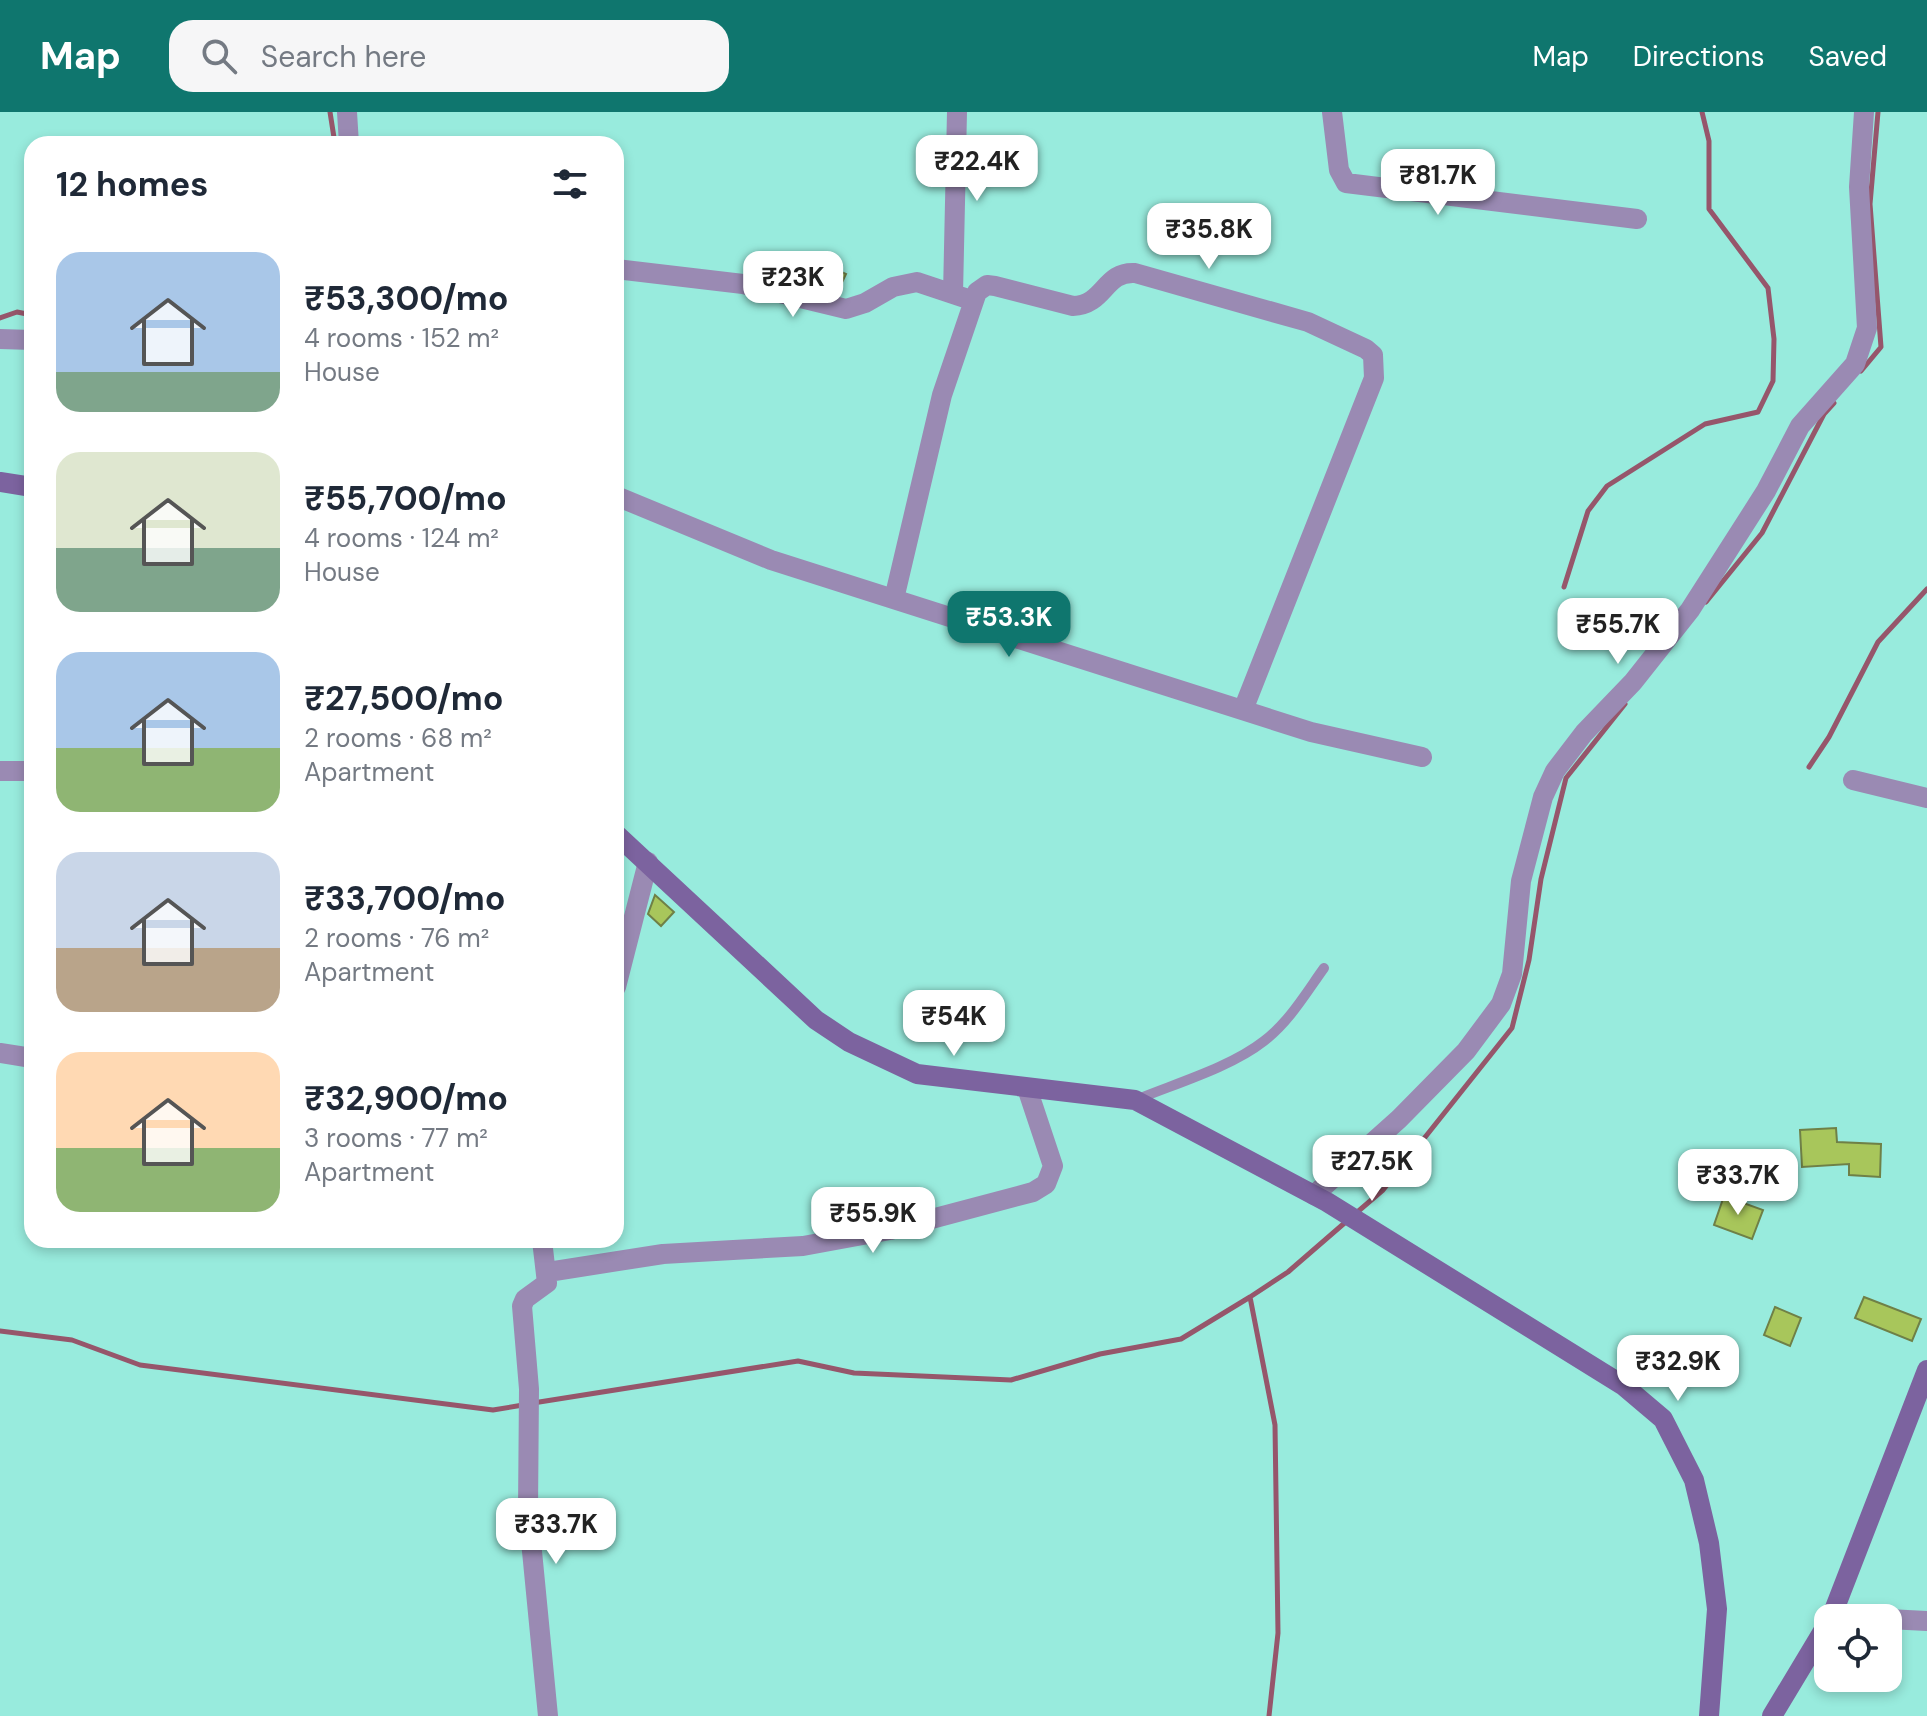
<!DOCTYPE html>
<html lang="en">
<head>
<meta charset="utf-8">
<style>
	body { margin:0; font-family:"DM Sans",sans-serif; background:#f6f6f7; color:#1f2937; height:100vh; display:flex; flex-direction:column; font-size:30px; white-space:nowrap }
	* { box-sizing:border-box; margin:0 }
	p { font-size:26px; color:#747a83 }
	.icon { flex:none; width:44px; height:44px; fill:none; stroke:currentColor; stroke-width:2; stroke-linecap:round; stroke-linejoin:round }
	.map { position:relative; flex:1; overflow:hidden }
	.sheet { position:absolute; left:24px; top:24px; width:600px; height:1112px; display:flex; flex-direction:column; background:#fff; border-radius:24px; box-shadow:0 4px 12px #0003 }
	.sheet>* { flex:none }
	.tools { position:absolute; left:1814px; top:1492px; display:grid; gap:16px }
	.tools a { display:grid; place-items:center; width:88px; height:88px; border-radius:16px; background:#fff; box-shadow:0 4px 12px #0003; font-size:40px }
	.price { position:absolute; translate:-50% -68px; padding:0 18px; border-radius:16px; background:#fff; color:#222; font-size:26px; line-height:52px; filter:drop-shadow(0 2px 4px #0008) }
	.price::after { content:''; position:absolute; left:50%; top:48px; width:24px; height:18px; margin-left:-12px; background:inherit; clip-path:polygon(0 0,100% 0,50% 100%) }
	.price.current { background:#0f766e; color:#fff }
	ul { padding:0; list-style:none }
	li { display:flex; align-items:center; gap:24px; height:200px; padding:0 32px }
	li span { display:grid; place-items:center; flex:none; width:224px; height:160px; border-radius:24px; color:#555 }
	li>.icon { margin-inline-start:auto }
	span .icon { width:96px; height:96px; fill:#fffc; stroke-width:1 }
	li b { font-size:34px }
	h2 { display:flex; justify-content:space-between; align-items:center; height:96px; padding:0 32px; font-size:34px }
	header { display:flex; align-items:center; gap:48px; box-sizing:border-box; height:112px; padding:0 40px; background:#0f766e; color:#fff }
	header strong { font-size:38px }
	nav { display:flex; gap:44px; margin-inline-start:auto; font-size:28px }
	.search { width:560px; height:72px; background:#f6f6f7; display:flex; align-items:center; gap:20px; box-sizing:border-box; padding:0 28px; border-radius:24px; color:#747a83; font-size:30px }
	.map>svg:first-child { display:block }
</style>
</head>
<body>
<header>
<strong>Map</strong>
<div class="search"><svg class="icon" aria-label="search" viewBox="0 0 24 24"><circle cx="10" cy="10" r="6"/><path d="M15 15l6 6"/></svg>Search here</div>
<nav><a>Map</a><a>Directions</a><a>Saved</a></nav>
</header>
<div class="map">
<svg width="1927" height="1604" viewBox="0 0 1927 1604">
	<rect width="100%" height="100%" fill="#98ebdd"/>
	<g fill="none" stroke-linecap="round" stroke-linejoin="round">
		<!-- stream -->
		<path stroke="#96566b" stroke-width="5" d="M330,0l5,32
			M0,206l17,-6 15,3
			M1861,259l20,-24 -11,-143 8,-92
			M1564,475l24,-76 19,-25 98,-62 53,-12 15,-31 1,-42 -6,-51 -59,-79v-68l-7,-29
			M1706,490l56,-69 62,-119 10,-11
			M1809,655l20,-30 49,-95 49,-53
			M1355,1102l28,-24 129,-162 17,-68 12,-81 25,-101 59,-74
			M0,1219l72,9 68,25 353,45 30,-5
			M533,1291l265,-42 56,12 157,7 89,-26 81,-15 69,-42
			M1269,1604l9,-83 -3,-208 -25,-128 38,-25 60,-52"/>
	</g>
	<!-- building -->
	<path fill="#a8c65b" stroke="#6f8047" stroke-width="2" d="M823,152l23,10 -9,19 -24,-8z
		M655,783l19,17 -13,14 -13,-12z
		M1836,1016l1,14 44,2 -1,33 -31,-2v-11l-47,3 -2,-37z
		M1724,1084l39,14 -11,29 -38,-14z
		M1864,1185l57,22 -9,22 -57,-23z
		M1775,1195l26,11 -11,28 -26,-11z"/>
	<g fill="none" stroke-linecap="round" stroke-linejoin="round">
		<!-- lane -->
		<path stroke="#9a8ab3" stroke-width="10" d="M1138,987c39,-16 93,-32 126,-58 25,-19 42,-48 60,-73"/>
		<!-- street -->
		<path stroke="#9a8ab3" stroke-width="20" d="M347,0l2,32
			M1332,0l7,58 7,13 291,36
			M616,157l127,15 103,25 19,-6 28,-16 24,-5 57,19
			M953,182l4,-182
			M0,227l32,1
			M616,384l155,64 540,172 111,25
			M894,487l48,-204 35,-103 10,-7 8,1 78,20c32,-1 31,-35 62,-33l173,49 58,27 7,6 1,23 -131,332
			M0,659h32
			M1853,668l74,18
			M616,875l32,-125
			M0,941l32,5
			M1314,1083l85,-76 67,-68 35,-47 11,-30 9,-93 22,-84 12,-26 29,-38 49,-51 57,-72 76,-119 34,-65 55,-62 12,-36 -8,-141 5,-75
			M542,1128l5,43 -22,16 -3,7 7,83 -1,121 20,206
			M548,1160l115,-18 140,-8 87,-16 143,-38 13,-8 7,-18 -26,-78
			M1833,1503l40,3
			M1888,1507l39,2"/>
		<!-- secondary -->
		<path stroke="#7c639f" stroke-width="20" d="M0,370l32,5
			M616,722l200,186 33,22 68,32 218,26 192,102 297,184 39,33 31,61 15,63 8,66 -8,107
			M1831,1506l96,-248
			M1772,1604l56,-93"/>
	</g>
</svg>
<div class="tools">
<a><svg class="icon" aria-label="locate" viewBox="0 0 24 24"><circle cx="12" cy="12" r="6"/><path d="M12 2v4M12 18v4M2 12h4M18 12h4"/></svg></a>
</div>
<b class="price" style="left:977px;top:91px">₹22.4K</b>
<b class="price" style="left:1438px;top:105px">₹81.7K</b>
<b class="price" style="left:1209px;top:159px">₹35.8K</b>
<b class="price" style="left:793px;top:207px">₹23K</b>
<b class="price current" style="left:1009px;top:547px">₹53.3K</b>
<b class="price" style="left:1618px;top:554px">₹55.7K</b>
<b class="price" style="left:954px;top:946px">₹54K</b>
<b class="price" style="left:1372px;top:1091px">₹27.5K</b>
<b class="price" style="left:1738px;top:1105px">₹33.7K</b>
<b class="price" style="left:873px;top:1143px">₹55.9K</b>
<b class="price" style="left:1678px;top:1291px">₹32.9K</b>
<b class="price" style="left:556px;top:1454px">₹33.7K</b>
<section class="sheet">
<h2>12 homes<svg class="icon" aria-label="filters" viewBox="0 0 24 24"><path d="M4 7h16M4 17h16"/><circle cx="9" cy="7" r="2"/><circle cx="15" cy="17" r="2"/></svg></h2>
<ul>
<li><span style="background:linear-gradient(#a9c7e8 75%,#7fa58c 0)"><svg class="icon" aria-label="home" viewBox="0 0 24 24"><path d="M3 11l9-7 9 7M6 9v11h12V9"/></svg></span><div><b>₹53,300/mo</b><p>4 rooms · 152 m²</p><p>House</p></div></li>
<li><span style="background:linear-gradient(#dfe7d0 60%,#7fa58c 0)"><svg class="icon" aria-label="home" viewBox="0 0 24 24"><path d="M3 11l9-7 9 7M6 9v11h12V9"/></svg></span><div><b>₹55,700/mo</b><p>4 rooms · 124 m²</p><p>House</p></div></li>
<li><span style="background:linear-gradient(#a9c7e8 60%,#8fb573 0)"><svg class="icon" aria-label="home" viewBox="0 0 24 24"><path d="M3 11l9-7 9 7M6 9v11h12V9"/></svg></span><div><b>₹27,500/mo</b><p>2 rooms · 68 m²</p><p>Apartment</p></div></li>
<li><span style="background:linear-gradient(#c9d6e8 60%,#b9a48a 0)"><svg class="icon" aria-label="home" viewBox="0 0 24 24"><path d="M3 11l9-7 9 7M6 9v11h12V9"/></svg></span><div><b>₹33,700/mo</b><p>2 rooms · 76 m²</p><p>Apartment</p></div></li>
<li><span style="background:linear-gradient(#ffd9b3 60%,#8fb573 0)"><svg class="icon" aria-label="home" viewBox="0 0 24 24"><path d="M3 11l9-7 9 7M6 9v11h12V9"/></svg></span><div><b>₹32,900/mo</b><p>3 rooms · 77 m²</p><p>Apartment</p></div></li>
</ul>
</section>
</div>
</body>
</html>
